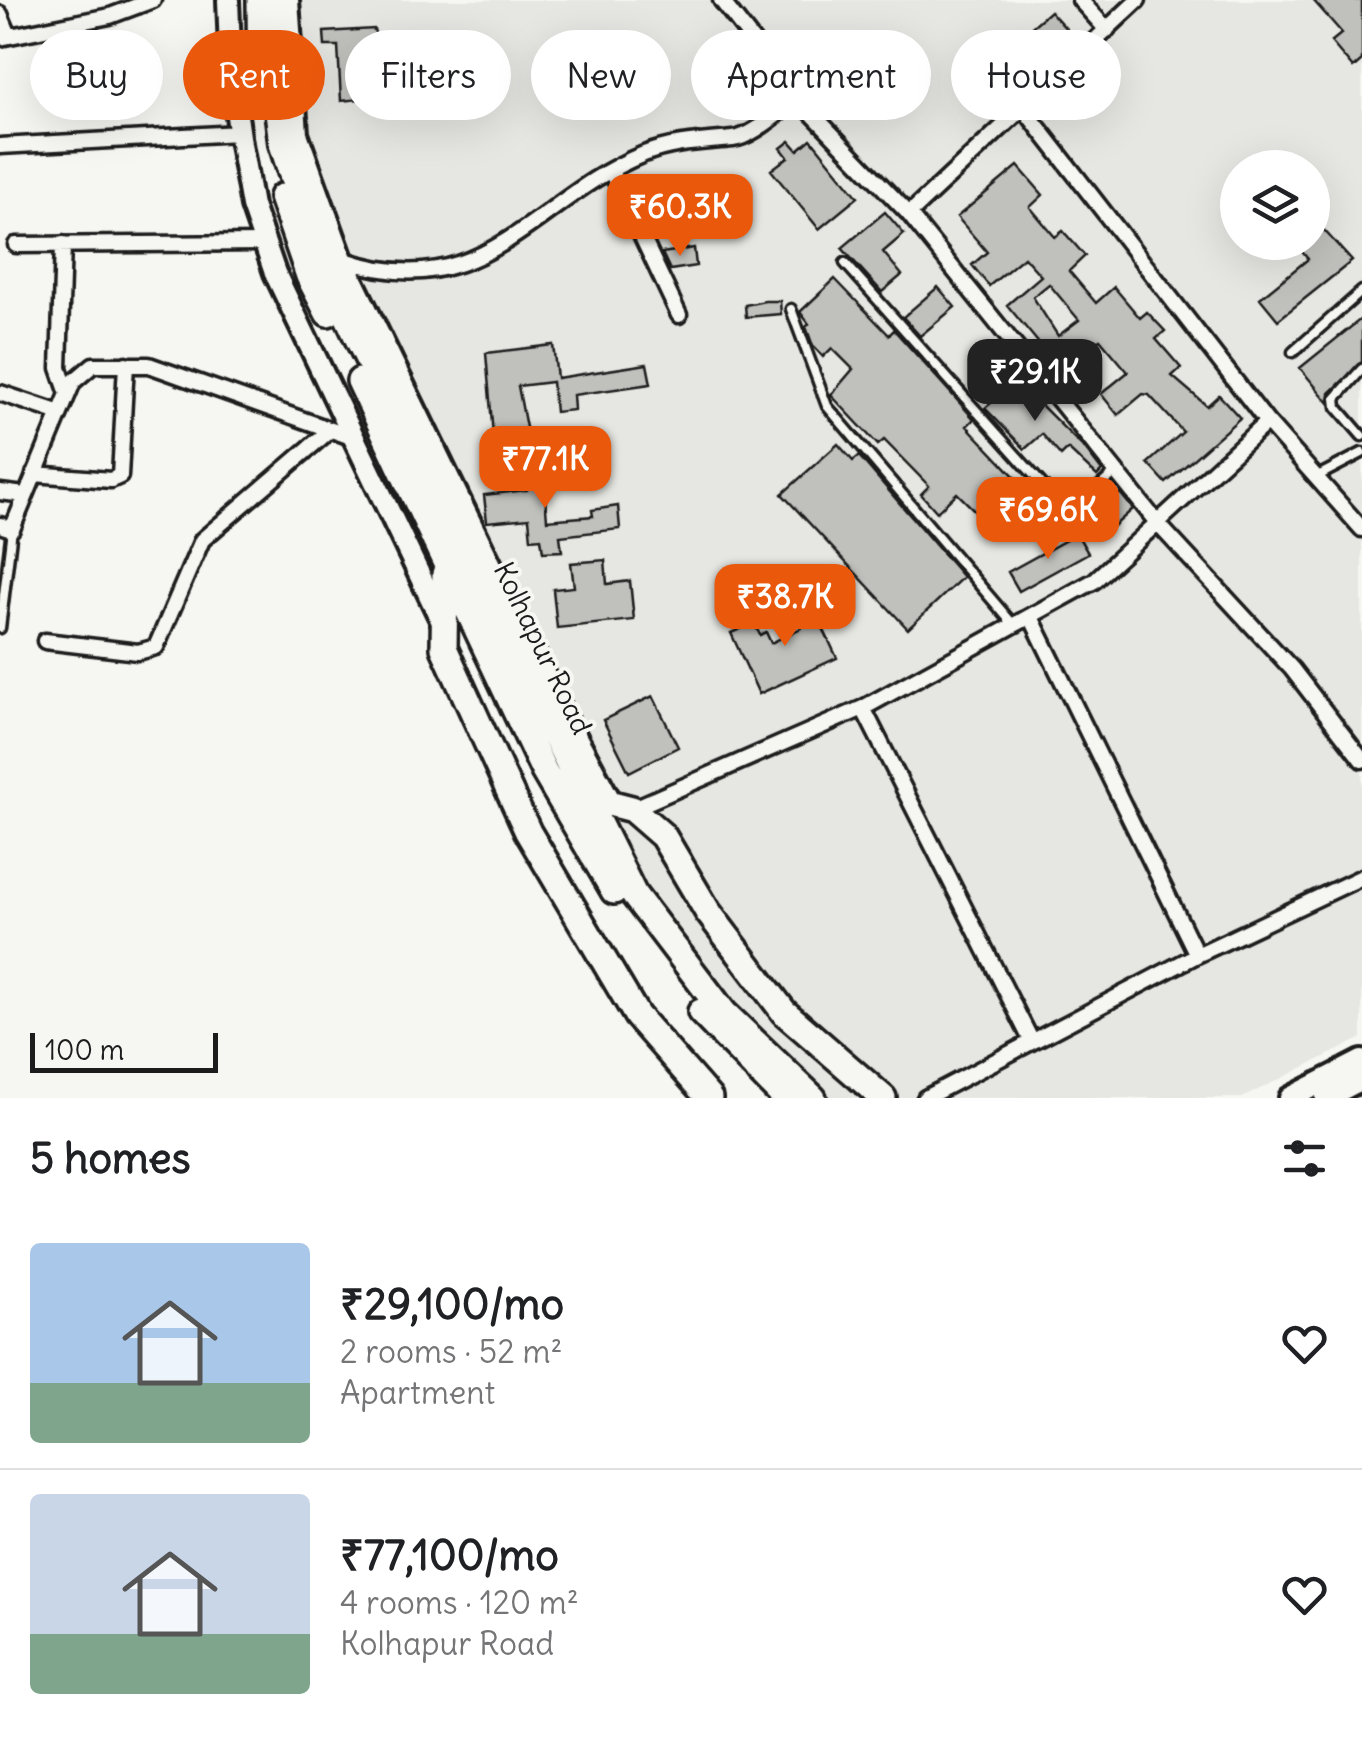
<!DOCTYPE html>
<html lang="en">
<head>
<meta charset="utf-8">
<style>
	body { margin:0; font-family:Delius,sans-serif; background:#f2f2f2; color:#202124; height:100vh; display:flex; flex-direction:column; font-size:38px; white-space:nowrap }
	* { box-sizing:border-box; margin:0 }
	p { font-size:32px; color:#757577 }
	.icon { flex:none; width:55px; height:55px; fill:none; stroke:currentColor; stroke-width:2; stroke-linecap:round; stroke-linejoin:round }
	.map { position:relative; height:1098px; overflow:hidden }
	.drawer { display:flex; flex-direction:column; background:#fff; flex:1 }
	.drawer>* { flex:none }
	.hud { position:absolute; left:30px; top:30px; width:1302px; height:90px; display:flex; gap:20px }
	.buttons { position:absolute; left:1220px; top:150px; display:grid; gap:20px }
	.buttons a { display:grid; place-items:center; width:110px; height:110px; border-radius:50%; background:#fff; box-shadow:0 10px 40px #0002; font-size:50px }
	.scale { position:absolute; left:30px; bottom:25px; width:188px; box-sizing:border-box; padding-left:10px; border:5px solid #1c1c1c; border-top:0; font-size:28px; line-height:35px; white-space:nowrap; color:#1c1c1c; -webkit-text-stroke:8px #f6f6f2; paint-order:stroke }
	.price { position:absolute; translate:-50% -85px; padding:0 22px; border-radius:20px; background:#ea580c; color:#fff; font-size:32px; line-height:65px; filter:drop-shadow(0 2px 5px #0008) }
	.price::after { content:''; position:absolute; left:50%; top:60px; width:30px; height:22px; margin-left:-15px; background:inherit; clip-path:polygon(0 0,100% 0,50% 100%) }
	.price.active { background:#222; color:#fff }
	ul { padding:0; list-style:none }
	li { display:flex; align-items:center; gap:30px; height:250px; padding:0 30px }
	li+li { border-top:2px solid #e0e0e0 }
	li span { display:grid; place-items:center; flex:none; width:280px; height:200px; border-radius:10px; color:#555 }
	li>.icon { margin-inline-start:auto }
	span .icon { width:120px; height:120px; fill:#fffc; stroke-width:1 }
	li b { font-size:42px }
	h2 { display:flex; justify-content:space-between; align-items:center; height:120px; padding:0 30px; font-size:42px }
	.pill { padding:0 35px; border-radius:45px; background:#fff; box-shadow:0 10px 40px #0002; font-size:35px; line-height:90px }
	.pill.active { background:#ea580c; color:#fff }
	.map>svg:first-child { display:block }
</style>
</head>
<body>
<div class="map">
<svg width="1362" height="1098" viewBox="0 0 1362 1098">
	<rect width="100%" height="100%" fill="#f6f6f2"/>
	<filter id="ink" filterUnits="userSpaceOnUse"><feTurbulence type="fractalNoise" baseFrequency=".01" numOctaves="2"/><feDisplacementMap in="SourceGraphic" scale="20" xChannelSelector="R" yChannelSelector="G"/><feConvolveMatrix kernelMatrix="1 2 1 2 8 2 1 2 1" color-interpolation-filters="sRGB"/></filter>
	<g filter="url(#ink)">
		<!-- built -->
		<path fill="#e6e6e2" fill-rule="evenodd" d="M276,0h1086v1038l-120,60h-429l-170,-190 -315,-634zM1238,168h74v74h-74z"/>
		<!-- building -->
		<path fill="#c0c0bd" stroke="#1c1c1c" stroke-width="2.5" fill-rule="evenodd" d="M1313,0h49v60l-9,8 -22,-26 11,-9z
			M1050,11l18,20 -49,42 -17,-20z
			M374,29l7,27h-12l3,28 8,-1 1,14 -40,4 -3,-55h-13l-1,-14z
			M811,139l47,58 -39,32 -48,-59 17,-13 -7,-9 9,-7 8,9z
			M1018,166l25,29 -13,12 25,30 8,-6 22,25 -16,15 27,32 18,-16 26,31 7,-6 18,19 -9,8 25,29 -9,8 35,30 12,-11 21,23 -74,65 -18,-20 35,-31 -34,-37 -6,-1 -25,21 -17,-21 27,-22 -28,-33 -39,31 -54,-65 34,-29 -17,-19 -35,29 -17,-21 15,-13 -30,-35zM1049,284l30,36 -21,16 -25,-39z
			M885,212l19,22 -21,18 19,23 -20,17 -40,-44z
			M1312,217l40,44 -74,59 -18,-22 48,-39 -14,-17h18z
			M694,248l2,18 -26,4 -8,-17z
			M835,279l54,56 5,-5 80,89 -7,7 68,72 -16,21 -10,3 -20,-22 -13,12 -19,-19 -20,19 -16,-18 8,-8 -45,-46 -6,5 -47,-50 22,-26 -21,-21 -9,9 -10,-11 -7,-19 3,-3 -9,-12z
			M938,287l17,20 -35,29 -17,-19z
			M765,301h15l1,13 -35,3 -1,-12z
			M1362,318v44l-32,31 -1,10 -29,-35z
			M553,345l4,33 90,-14 4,20 -78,11 1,15 -19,2 -3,-30 -34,4 11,57 -35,4 -8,-94z
			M1017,381l68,68 17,22 -5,5 -29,-27 -7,7 -19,-22 -17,15 -40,-41z
			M838,444l15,17 6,-5 104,121 -55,52 -126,-135z
			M542,456l5,64 46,-4 -1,-6 26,-4 2,23 -60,7 2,15 -19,1 -2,-14 -10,1 -2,-21 -42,4 -3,-27 43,-5 -4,-32z
			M1120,493l13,16 -28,25 -14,-15z
			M1077,534l11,19 -69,38 -11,-19z
			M605,560l2,24 23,-3 4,39 -77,8 -4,-39 21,-2 -3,-24z
			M808,596l29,62 -78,36 -28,-61 23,-10 6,12 6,-3 5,11 30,-15 -11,-24z
			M653,696l25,51 -49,25 -26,-52z"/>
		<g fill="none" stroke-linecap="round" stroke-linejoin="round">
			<!-- lane casing -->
			<g stroke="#1c1c1c" stroke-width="15">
				<path id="lane" d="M845,263l219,246 7,2 46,-40
					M791,309l36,97 185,217
					M1293,352l69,-61
					M1362,369l-26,29 1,9 25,29
					M1316,477l46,-24
					M0,628l12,-99"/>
			</g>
			<!-- street casing -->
			<g stroke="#1c1c1c" stroke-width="21">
				<path id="street" d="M721,0l77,99 111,115 250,311 133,144 70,91
					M1080,0l27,30
					M0,14l8,19
					M0,38l110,-22 43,-16
					M1024,109l243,313 95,107
					M0,146l239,-13
					M611,171l68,144
					M909,214l229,-214
					M63,244l-4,124 9,26
					M16,245l249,-2
					M342,259c142,50 192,-61 302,-105 30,-12 59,-12 89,-15 20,-2 48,-29 65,-40
					M0,393l60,20
					M34,474l77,6 9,-4 6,-112
					M0,492l25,3
					M0,525l12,4 61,-147 20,-17h56l205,73
					M1031,617l166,338
					M45,641l93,11 18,-5 46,-107 127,-109
					M863,708l168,332
					M632,809l231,-101 231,-127 173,-159
					M925,1098l272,-143 165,-78"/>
			</g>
			<!-- secondary casing -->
			<g stroke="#1c1c1c" stroke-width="28">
				<path id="secondary" d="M228,0l3,74 10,70 11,62 23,67 168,351
					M288,0l9,134 45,125 221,454 49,91
					M1290,1098l72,-37
					M1326,1098l36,-19"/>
			</g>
			<!-- highway casing -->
			<g stroke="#1c1c1c" stroke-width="32">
				<path id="highway" d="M260,0l1,95
					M276,0v95l6,49 34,105 44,94 274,552 90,118 89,85
					M282,197l27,79 19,37
					M360,381l184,390 70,120
					M445,574l-1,74 84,184 109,184 72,82
					M582,796l50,13 31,27 45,76 76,100 99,86
					M701,1012l84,86"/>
			</g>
			<!-- lane -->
			<use href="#lane" stroke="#f6f6f2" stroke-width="8"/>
			<!-- street -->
			<use href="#street" stroke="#f6f6f2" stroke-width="14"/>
			<!-- secondary -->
			<use href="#secondary" stroke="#f6f6f2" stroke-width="20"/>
			<!-- highway -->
			<use href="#highway" stroke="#f6f6f2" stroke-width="25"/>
		</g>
	</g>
	<g text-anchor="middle" stroke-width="8" stroke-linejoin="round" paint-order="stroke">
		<!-- street labels -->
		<g font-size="28" fill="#1c1c1c" stroke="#f6f6f2">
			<text transform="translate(543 648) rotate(64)" y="10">Kolhapur Road</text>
		</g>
	</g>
</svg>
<div class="buttons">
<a><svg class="icon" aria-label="layers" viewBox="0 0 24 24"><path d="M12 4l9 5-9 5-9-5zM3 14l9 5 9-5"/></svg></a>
</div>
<div class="scale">100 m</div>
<b class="price" style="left:680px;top:259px">₹60.3K</b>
<b class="price active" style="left:1035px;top:424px">₹29.1K</b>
<b class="price" style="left:545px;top:511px">₹77.1K</b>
<b class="price" style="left:1048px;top:562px">₹69.6K</b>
<b class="price" style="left:785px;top:649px">₹38.7K</b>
<div class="hud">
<a class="pill">Buy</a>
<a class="pill active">Rent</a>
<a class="pill">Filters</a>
<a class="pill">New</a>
<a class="pill">Apartment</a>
<a class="pill">House</a>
</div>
</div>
<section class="drawer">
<h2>5 homes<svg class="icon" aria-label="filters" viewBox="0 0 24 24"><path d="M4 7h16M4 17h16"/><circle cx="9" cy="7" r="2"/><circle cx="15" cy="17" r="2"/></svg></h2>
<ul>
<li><span style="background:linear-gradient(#a9c7e8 70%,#7fa58c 0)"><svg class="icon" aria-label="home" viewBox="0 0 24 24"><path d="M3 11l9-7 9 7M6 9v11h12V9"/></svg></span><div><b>₹29,100/mo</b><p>2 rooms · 52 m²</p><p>Apartment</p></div><svg class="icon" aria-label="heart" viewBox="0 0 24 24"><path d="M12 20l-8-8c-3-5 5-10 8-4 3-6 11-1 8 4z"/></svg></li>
<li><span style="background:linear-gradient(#c9d6e8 70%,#7fa58c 0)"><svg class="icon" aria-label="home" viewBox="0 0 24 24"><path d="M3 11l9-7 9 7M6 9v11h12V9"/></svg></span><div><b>₹77,100/mo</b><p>4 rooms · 120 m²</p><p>Kolhapur Road</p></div><svg class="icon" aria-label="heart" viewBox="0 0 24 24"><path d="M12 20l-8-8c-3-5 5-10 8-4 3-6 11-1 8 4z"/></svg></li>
</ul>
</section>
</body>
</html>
